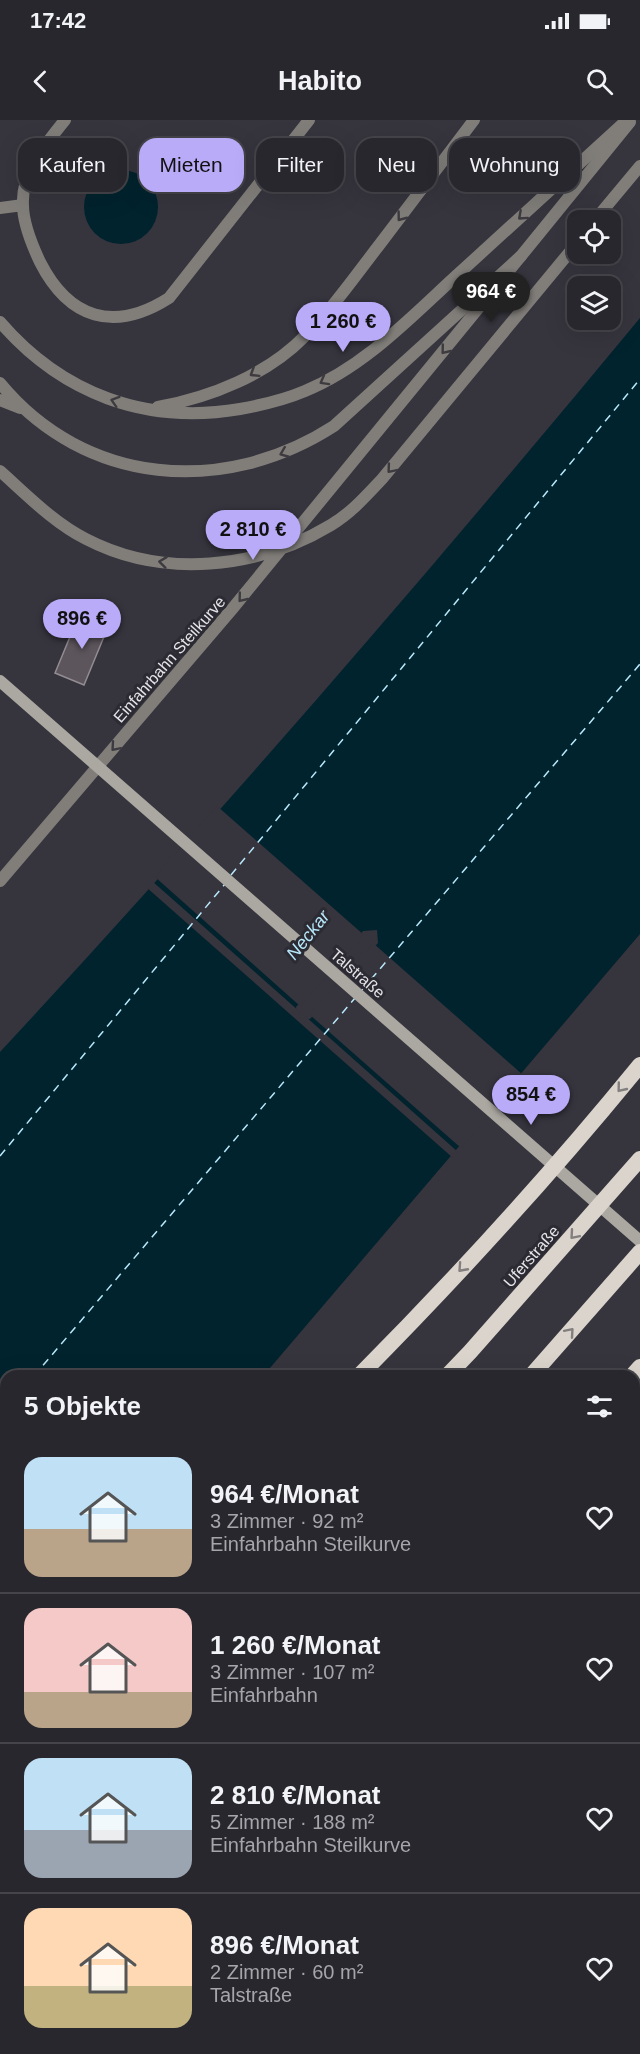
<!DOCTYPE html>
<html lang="de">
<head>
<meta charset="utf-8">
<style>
	body { margin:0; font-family:Arial,sans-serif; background:#302f36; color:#f1f3f6; height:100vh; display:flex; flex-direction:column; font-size:22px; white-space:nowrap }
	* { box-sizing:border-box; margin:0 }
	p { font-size:20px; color:#a5a5aa }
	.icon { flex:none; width:33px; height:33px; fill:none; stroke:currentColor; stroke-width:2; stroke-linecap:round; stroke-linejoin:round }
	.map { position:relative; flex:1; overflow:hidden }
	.side { position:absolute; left:0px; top:1250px; width:640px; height:686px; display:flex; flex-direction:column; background:#28272e; border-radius:18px 18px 0 0; box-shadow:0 6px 24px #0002,0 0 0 2px #44444a }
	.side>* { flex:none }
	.top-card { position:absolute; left:18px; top:18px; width:604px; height:54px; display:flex; gap:12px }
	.controls { position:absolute; left:567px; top:90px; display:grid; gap:12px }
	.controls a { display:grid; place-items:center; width:54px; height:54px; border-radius:12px; background:#28272e; box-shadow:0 6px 24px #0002,0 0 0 2px #44444a; font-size:30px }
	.price { position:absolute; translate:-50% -51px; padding:0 14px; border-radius:21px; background:#b9abf7; color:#111; font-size:20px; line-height:39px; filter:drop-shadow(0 2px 3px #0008) }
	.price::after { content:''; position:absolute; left:50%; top:36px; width:18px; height:14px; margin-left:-9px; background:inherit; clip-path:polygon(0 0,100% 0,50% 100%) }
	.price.active { background:#222; color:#fff }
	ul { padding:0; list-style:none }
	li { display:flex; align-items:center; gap:18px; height:150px; padding:0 24px }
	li+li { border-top:2px solid #44444a }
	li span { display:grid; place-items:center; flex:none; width:168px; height:120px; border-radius:18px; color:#555 }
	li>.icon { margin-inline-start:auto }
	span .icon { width:72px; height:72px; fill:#fffc; stroke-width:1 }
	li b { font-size:26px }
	h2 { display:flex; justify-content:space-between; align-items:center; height:72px; padding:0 24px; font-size:26px }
	.pill { padding:0 21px; border-radius:18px; background:#28272e; box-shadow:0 6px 24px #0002,0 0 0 2px #44444a; font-size:21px; line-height:54px }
	.pill.active { background:#b9abf7; color:#111 }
	.status { display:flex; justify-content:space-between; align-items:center; height:42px; padding:0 30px; background:#28272e; direction:ltr }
	.status svg { height:16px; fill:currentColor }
	header { display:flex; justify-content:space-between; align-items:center; height:78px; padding:0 24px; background:#28272e; font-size:27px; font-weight:600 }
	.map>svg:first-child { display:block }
</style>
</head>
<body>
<div class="status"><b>17:42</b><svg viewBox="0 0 49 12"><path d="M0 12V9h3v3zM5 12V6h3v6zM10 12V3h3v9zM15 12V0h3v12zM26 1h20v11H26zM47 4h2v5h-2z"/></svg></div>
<header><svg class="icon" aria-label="back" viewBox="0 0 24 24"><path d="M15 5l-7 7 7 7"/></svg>Habito<svg class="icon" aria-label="search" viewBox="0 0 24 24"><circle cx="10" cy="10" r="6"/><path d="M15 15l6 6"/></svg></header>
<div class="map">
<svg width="640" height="1934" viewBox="0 0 640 1934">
	<rect width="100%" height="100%" fill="#36343d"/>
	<!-- green -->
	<path fill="#42692f" d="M640,1291v166l-5,2 -1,-162z
		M6,1864v65h46l-7,5h-45v-66z"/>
	<!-- water -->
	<path fill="#00232e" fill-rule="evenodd" d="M84 87a37 37 0 1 1 74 0a37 37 0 1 1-74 0Z
		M640,198v616l-376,441 -258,1v257l-6,6v-587c221,-238 433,-484 640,-734zM377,810l1,13 -68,76h-13l-1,-12 67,-76z"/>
	<!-- pier -->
	<path fill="#36343d" d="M217,686l147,129 -64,71 -145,-129z
		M152,761l147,130 1,5h5l153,136 -5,6 -307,-271z
		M373,823l150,132 -62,73 -151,-133z"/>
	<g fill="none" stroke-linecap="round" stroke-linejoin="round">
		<!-- ferry -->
		<path stroke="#b7e8fb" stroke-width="1.5" stroke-dasharray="8 6" stroke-linecap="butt" d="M231,755l409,-496
			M362,870l278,-326
			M0,1036l225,-272
			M34,1256l321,-378
			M0,1295l6,-7"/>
	</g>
	<!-- building -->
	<path fill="#5c555c" stroke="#948c93" stroke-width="1.5" d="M79,495l29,12 -24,58 -29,-12z
		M640,1664v126l-6,1v-125z"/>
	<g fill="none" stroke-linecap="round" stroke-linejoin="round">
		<!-- service -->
		<path stroke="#817e7a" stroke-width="12" d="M65,0c-19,24 -44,52 -42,85 0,19 9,40 17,57 29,57 74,71 129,36l140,-178
			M0,88l23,-3
			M0,263c85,103 224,114 334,43l187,-170 109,-134
			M0,280l20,8"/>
		<!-- minor -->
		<path stroke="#817e7a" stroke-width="12" d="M595,100l45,-54
			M0,202c62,72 146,103 240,87 22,-4 44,-9 65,-18 59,-24 105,-73 151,-115 57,-52 114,-104 171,-156
			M158,287c53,-10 109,-32 147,-71 28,-28 51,-61 75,-92 31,-41 63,-83 94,-124
			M0,351c27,24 54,52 86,68 77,40 172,30 245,-14 20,-12 35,-29 51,-46l196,-237
			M0,761l233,-273 288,-352"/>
		<!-- secondary -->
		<path stroke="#aba7a1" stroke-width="12" d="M0,561l640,560"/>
		<!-- trunk -->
		<path stroke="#dad4cc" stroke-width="16" d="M359,1256c98,-99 193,-203 281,-311
			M447,1256l23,-24 170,-193
			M531,1256l109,-124
			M632,1256l8,-9
			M0,1615l6,-6
			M0,1685l6,-5
			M0,1777l6,-6
			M0,1817l6,-3"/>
	</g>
	<!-- one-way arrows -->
	<defs><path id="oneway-chevron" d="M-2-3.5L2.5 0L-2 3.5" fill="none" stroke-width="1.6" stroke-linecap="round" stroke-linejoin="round" transform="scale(1.5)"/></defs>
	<g stroke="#3d3b40">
		<use href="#oneway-chevron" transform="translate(522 96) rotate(138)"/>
		<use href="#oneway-chevron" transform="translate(401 97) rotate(127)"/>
		<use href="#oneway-chevron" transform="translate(445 230) rotate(129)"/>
		<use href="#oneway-chevron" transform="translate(254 253) rotate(148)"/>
		<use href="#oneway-chevron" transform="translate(324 261) rotate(151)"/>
		<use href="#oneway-chevron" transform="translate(115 281) rotate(-163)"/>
		<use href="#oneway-chevron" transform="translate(284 333) rotate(158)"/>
		<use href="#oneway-chevron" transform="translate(391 349) rotate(130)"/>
		<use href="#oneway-chevron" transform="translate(163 442) rotate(-173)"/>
		<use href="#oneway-chevron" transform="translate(242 478) rotate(129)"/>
		<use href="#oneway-chevron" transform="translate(115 627) rotate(131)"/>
	</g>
	<g stroke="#837f7f">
		<use href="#oneway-chevron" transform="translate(621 968) rotate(129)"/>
		<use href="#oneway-chevron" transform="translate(574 1115) rotate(131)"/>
		<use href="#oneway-chevron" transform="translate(462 1148) rotate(132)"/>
		<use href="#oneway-chevron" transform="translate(570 1212) rotate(-49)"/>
	</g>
	<g text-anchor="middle" stroke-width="6" stroke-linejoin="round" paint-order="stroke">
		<!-- street labels -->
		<g font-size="16" fill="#e5e4e9" stroke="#2c2a32">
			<text transform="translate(169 539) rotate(-49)" y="6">Einfahrbahn Steilkurve</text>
			<text transform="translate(358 853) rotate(41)" y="6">Talstraße</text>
			<text transform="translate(531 1136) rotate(-49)" y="6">Uferstraße</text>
		</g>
		<!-- water labels -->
		<g font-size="18" font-style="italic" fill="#b7e8fb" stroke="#2c2a32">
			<text transform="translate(308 815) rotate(-51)" y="6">Neckar</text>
		</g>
	</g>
</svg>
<div class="controls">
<a><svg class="icon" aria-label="locate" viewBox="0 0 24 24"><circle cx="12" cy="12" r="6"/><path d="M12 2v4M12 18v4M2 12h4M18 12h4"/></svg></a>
<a><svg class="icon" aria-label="layers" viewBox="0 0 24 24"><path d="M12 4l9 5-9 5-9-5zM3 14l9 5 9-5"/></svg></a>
</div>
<b class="price active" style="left:491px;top:203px">964 €</b>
<b class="price" style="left:343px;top:233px">1 260 €</b>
<b class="price" style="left:253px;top:441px">2 810 €</b>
<b class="price" style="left:82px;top:530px">896 €</b>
<b class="price" style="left:531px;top:1006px">854 €</b>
<div class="top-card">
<a class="pill">Kaufen</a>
<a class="pill active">Mieten</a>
<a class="pill">Filter</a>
<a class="pill">Neu</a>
<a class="pill">Wohnung</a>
</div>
<section class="side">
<h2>5 Objekte<svg class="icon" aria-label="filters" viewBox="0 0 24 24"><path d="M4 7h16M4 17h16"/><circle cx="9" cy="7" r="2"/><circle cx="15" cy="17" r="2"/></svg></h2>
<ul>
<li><span style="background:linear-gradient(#bfe0f5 60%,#b9a48a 0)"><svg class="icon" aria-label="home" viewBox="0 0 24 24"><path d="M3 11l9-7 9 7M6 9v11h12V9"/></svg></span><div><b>964 €/Monat</b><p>3 Zimmer · 92 m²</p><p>Einfahrbahn Steilkurve</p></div><svg class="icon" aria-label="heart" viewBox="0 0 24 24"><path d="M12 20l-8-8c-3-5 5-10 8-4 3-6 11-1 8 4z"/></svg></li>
<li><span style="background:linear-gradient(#f6c9c9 70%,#b9a48a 0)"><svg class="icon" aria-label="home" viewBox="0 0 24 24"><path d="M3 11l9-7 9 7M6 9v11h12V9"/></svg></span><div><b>1 260 €/Monat</b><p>3 Zimmer · 107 m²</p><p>Einfahrbahn</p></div><svg class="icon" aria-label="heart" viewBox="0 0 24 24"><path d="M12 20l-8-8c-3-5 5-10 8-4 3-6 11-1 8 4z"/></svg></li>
<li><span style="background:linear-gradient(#bfe0f5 60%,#9aa5b1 0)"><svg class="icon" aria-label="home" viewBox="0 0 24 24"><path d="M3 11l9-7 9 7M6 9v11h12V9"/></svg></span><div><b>2 810 €/Monat</b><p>5 Zimmer · 188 m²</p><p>Einfahrbahn Steilkurve</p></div><svg class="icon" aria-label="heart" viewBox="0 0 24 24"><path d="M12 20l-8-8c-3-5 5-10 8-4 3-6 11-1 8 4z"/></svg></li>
<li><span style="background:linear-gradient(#ffd9b3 65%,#c2b280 0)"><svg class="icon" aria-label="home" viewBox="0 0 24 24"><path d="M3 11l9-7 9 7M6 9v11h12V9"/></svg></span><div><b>896 €/Monat</b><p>2 Zimmer · 60 m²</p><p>Talstraße</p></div><svg class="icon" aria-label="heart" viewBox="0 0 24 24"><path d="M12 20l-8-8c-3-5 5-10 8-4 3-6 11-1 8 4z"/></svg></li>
</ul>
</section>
</div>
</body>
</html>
